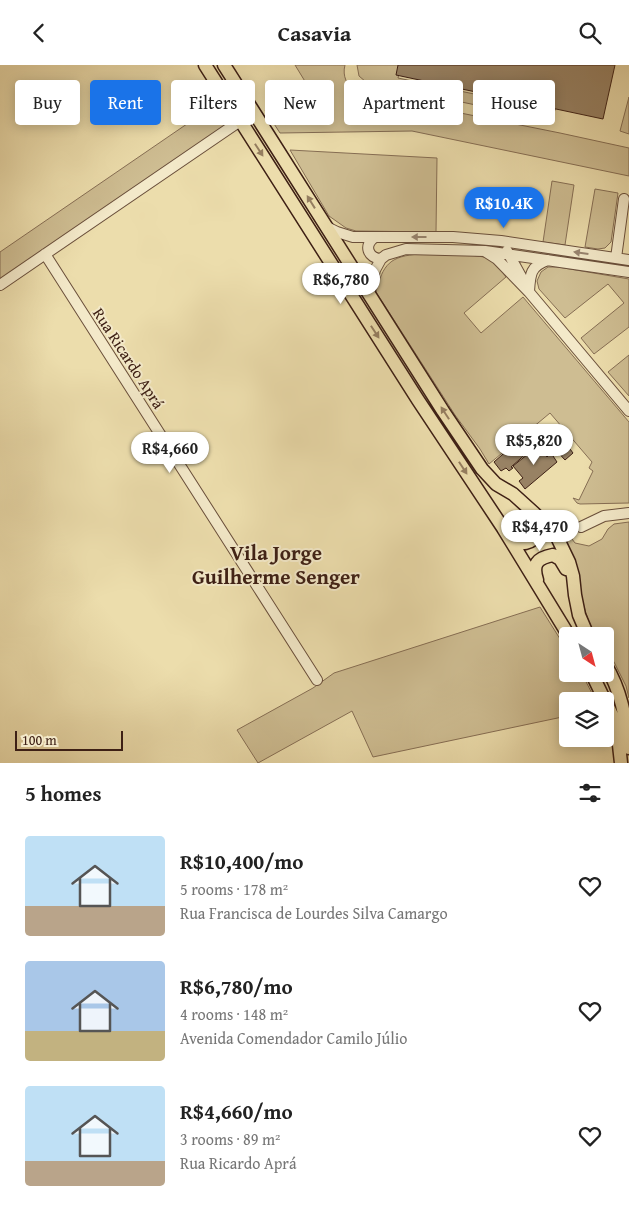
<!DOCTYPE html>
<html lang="en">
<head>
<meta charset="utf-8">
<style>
	body { margin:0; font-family:"Gentium Book Plus",serif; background:#f6f6f6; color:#222; height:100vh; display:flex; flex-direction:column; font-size:19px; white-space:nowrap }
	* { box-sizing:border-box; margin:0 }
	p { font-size:16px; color:#767676 }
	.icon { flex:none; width:28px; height:28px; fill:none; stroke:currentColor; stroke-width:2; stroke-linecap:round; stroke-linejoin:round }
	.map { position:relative; height:698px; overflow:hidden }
	.details { display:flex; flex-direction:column; background:#fff; flex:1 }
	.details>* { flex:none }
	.banner { position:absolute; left:15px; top:15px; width:600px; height:45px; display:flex; gap:10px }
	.needle { width:32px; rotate:144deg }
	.fabs { position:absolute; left:559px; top:562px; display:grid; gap:10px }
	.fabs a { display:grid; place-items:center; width:55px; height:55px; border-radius:5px; background:#fff; box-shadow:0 2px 12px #0003; font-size:25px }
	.scale { position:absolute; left:15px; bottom:12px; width:108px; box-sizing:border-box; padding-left:5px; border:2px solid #3e2015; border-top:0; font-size:14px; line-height:18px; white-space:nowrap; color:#3e2015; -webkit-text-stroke:4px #f3e9c9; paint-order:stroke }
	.price { position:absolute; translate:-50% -42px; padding:0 11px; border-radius:18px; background:#fff; color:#222; font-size:16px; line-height:32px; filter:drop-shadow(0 1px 2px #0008) }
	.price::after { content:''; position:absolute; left:50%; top:30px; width:15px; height:11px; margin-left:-8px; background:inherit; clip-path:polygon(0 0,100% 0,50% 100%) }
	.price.on { background:#1a73e8; color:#fff }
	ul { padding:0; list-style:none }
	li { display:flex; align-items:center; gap:15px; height:125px; padding:0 25px }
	li span { display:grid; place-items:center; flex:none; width:140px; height:100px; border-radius:5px; color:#555 }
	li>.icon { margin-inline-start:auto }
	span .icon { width:60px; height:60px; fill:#fffc; stroke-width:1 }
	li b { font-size:21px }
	h2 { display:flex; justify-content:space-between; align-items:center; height:60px; padding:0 25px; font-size:21px }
	.chip { padding:0 18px; border-radius:5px; background:#fff; box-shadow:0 2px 12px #0003; font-size:18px; line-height:45px }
	.chip.on { background:#1a73e8; color:#fff }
	header { display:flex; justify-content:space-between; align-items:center; height:65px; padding:0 25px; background:#fff; font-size:22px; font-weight:800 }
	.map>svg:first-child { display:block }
</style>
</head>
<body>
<header><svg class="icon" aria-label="back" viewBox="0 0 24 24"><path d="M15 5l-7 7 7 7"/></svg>Casavia<svg class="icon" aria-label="search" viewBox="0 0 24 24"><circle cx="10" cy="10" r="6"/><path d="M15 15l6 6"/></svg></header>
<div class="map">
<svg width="629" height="698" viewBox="0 0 629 698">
	<rect width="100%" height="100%" fill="#ecddac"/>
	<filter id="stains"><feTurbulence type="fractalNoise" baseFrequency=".004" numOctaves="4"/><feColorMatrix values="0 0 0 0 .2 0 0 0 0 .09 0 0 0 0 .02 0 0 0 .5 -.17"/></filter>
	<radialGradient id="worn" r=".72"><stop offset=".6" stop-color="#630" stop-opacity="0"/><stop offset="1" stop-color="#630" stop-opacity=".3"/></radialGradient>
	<!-- green -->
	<path fill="#cebd92" stroke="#866e54" d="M295,0h50c-3,11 2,21 11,27l204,41 69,15v28l-217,-45 -132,2 -15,-23 41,-27z
		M357,0h44l-3,13 119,25 -3,10 -148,-31 -7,-6z
		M629,32v37l-9,-3z
		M219,37l12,19 -231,160v-29z
		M290,85l147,8 -1,74 -80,-1 -10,-3 -17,-12z
		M552,116l22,4 -9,60 -22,-3z
		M595,124l23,4 -7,49 -6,6 -7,1 -13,-2z
		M420,189c15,1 62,-2 74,7 4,4 8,11 12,16l-42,36 17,20 42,-36 106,125v81l-49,1 -3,-1 -4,-5 6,2 14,-29 -4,-3 3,-6 -42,-49 -61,51 -9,-15 -25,-34 -79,-123c7,-28 14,-36 44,-38z
		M548,202h10l71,12v48l-35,27 -13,-16 43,-35 -16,-19 -43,34 -26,-29 -2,-8 4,-9z
		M629,290v41l-21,-24z
		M555,451l20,27 14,3 13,-7 6,-10 6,-5 15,-2v176l-3,-12 -12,-24 -9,-13v-13h-9c-12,-19 -14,-42 -20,-63 -5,-19 -15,-38 -26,-53z
		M540,542l27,43 1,24h14l14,27h-28l-1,15 -194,41 -21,-46 -94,52 -21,-33 76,-42 21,-15z"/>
	<!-- building -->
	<path fill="#988264" stroke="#3e2015" d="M398,0h217l-12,54 -207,-44z
		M523,37l32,7 -2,9 -32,-6z
		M537,359l12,13 -9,8 -2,-2 -27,24 2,1 -4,3 -3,-3 -5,3 -7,-9z
		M564,376l9,12 -8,7 -10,-11z
		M538,381l9,11 4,-4 6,9 -32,27 -6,-8 4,-3 -10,-12z"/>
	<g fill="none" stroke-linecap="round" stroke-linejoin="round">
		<!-- minor casing -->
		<g stroke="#6a4f3b" stroke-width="12">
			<path id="minor" d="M327,162l10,5 16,5h100l48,4 128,19
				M375,172c-12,8 -7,21 6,22
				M507,186l16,29
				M486,187l11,7 32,33 100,119
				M45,189l272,426
				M616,193l8,-59
				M0,220l240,-164
				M529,227c1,-17 1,-26 19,-32
				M369,228l6,-23 6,-11 5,-4 20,-6 79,2 144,21
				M581,462l23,-11 25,-3"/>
		</g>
		<!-- major casing -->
		<g stroke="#3e2015" stroke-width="15">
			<path id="major" d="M205,0l213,335 85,128 66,108
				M224,0l219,346 39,58 14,15 17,10 21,19 22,22 13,27 4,14 2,19 4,20 9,21
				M508,469c3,2 6,6 9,8 11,5 27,-7 23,-19 0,-1 -4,-7 -4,-7
				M537,515c-5,-16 0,-22 16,-25l7,4 6,10
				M605,599c16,26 21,54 24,84
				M592,609l13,27
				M603,631l10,21 5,19 3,27"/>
		</g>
		<!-- minor -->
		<use href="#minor" stroke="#f3e9c9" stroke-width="10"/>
		<!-- major -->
		<use href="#major" stroke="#ecddac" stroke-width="12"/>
	</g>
	<!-- one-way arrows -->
	<defs><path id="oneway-solid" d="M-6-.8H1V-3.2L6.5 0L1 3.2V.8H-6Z" transform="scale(1.25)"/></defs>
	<g fill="#957e60">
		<use href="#oneway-solid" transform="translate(259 85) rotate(57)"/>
		<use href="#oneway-solid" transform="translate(311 137) rotate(-122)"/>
		<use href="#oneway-solid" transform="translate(375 267) rotate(57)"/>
		<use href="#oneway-solid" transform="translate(445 348) rotate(-123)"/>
		<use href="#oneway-solid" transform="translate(463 403) rotate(57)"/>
	</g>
	<g fill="#98846f">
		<use href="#oneway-solid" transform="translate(419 172) rotate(-180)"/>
		<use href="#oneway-solid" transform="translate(581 188) rotate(-172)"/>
	</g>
	<g text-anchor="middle" stroke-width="4" stroke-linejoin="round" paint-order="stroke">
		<!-- street labels -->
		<g font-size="16" fill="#3e2015" stroke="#f3e9c9">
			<text transform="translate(129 293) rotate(57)" y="6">Rua Ricardo Aprá</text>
		</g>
		<!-- district labels -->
		<g font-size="21" font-weight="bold" fill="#3e2015" stroke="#f3e9c9">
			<text x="276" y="495">Vila Jorge<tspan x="276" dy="24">Guilherme Senger</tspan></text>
		</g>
	</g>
	<rect width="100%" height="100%" filter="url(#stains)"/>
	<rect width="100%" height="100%" fill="url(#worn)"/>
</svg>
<div class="fabs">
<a><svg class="needle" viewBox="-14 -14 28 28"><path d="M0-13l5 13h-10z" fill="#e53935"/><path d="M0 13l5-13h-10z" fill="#767676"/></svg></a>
<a><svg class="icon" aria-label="layers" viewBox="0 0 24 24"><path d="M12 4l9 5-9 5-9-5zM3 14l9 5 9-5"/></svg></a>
</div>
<div class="scale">100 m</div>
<b class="price on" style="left:504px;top:164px">R$10.4K</b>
<b class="price" style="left:341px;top:240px">R$6,780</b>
<b class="price" style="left:534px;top:401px">R$5,820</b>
<b class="price" style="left:170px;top:409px">R$4,660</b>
<b class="price" style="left:540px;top:487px">R$4,470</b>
<div class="banner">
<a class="chip">Buy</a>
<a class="chip on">Rent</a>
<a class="chip">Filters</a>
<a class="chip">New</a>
<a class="chip">Apartment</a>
<a class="chip">House</a>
</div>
</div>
<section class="details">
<h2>5 homes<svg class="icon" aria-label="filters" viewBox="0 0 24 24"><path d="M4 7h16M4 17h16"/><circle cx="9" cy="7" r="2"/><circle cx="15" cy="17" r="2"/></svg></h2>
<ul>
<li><span style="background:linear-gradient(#bfe0f5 70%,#b9a48a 0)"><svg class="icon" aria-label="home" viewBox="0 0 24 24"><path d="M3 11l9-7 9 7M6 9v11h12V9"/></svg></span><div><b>R$10,400/mo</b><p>5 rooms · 178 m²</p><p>Rua Francisca de Lourdes Silva Camargo</p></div><svg class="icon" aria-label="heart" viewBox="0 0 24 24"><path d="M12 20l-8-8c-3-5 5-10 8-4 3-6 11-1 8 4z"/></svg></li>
<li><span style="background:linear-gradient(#a9c7e8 70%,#c2b280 0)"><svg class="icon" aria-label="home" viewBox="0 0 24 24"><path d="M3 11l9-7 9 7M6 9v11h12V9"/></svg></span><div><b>R$6,780/mo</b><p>4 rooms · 148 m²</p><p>Avenida Comendador Camilo Júlio</p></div><svg class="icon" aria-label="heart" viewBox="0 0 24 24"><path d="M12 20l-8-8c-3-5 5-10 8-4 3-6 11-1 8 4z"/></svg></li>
<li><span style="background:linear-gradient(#bfe0f5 75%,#b9a48a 0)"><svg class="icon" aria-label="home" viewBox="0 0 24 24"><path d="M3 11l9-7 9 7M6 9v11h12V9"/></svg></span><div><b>R$4,660/mo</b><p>3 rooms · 89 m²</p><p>Rua Ricardo Aprá</p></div><svg class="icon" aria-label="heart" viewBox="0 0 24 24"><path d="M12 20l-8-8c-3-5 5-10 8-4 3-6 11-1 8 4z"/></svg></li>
</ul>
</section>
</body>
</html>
